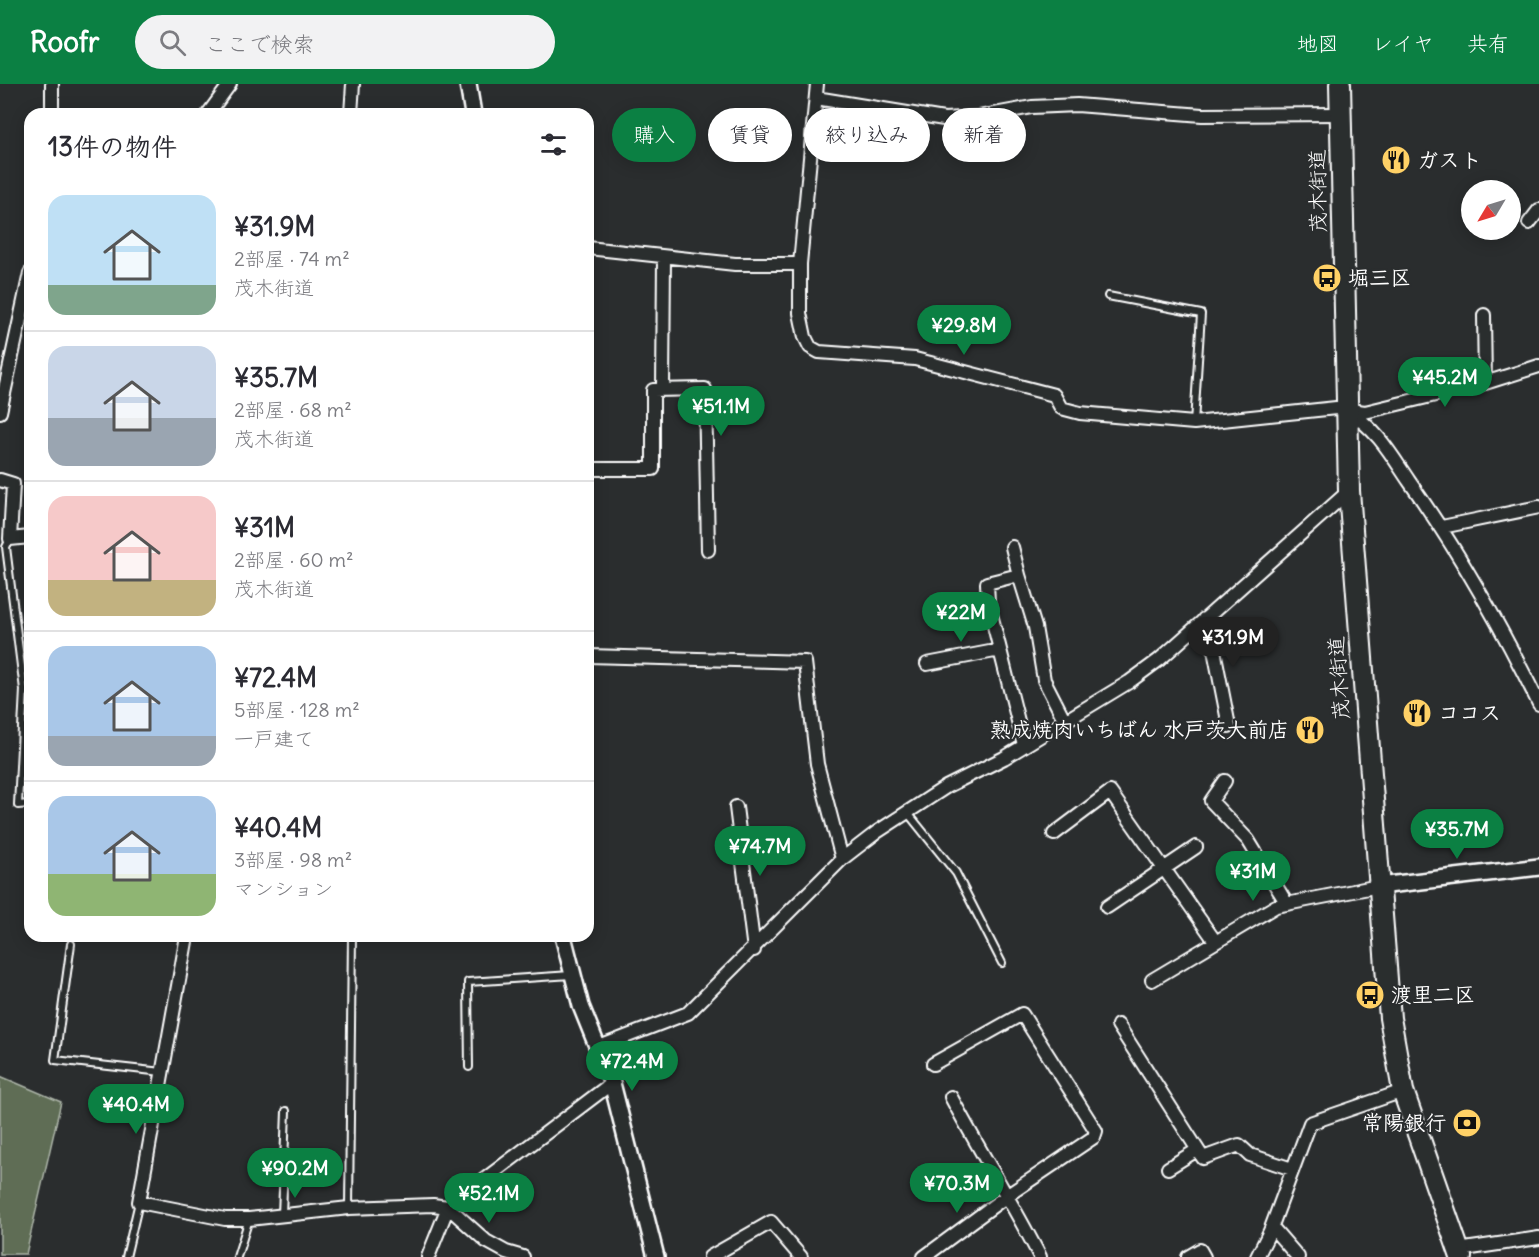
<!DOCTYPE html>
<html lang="ja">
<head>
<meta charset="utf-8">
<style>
	body { margin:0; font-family:Delius,"Klee One",sans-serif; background:#f2f2f3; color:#2b2b33; height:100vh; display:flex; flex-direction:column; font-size:22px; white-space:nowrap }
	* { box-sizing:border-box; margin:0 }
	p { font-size:20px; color:#7c7c81 }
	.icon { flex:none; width:33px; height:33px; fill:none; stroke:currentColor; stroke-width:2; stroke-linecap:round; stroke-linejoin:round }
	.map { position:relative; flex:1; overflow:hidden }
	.drawer { position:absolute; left:24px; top:24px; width:570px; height:834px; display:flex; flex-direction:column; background:#fff; border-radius:18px; box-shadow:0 3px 15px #0003 }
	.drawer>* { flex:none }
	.guide { position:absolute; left:612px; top:24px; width:570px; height:54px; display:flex; gap:12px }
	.needle { width:39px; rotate:232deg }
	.buttons { position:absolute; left:1461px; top:96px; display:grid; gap:12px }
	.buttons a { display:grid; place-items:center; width:60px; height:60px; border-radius:50%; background:#fff; box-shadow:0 3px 15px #0003; font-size:30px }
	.price { position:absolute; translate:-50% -51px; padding:0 14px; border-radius:21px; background:#0b8043; color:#fff; font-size:20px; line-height:39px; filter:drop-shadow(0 2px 3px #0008) }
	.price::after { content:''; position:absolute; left:50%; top:36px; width:18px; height:14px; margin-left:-9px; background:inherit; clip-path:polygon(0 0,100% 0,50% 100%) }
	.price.current { background:#222; color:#fff }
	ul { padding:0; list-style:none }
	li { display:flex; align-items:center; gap:18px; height:150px; padding:0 24px }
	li+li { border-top:2px solid #e1e1e2 }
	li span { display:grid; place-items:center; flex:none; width:168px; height:120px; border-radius:18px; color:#555 }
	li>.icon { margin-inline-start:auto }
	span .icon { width:72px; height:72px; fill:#fffc; stroke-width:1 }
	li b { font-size:26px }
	h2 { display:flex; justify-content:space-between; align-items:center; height:72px; padding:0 24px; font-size:26px }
	.pill { padding:0 21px; border-radius:27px; background:#fff; box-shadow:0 3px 15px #0003; font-size:21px; line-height:54px }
	.pill.current { background:#0b8043; color:#fff }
	header { display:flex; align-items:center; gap:36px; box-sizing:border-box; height:84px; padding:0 30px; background:#0b8043; color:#fff }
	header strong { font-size:28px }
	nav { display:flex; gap:33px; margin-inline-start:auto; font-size:21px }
	.search { width:420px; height:54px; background:#f2f2f3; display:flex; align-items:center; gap:15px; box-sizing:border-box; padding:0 21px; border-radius:33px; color:#7c7c81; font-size:22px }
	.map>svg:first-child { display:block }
</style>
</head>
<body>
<header>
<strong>Roofr</strong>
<div class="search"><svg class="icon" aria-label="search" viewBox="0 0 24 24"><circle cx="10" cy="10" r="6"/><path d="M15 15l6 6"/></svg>ここで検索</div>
<nav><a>地図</a><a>レイヤ</a><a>共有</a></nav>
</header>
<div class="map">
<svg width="1539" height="1173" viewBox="0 0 1539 1173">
	<rect width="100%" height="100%" fill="#2a2d2e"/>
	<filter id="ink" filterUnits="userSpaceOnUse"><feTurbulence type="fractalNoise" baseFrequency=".0167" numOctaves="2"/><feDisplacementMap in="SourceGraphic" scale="12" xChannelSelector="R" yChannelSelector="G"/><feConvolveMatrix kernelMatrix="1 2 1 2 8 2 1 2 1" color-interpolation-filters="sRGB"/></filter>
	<g filter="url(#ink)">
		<!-- green -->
		<path fill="#5e6d55" stroke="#aeb6aa" stroke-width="1.5" d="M0,992l61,26 -35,152h-26z"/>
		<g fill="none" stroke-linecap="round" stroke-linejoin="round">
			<!-- service casing -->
			<g stroke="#fff" stroke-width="10">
				<path id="service" d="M1108,212l93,18 -7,109
					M10,455l-4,8 18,143 -6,115 12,-1
					M907,728l49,61 46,90
					M71,860l-16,116 107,12
					M469,983l-1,-85 103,-7
					M349,1124l3,-272
					M282,1131l4,-104
					M126,1173l13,-55
					M237,1173l12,-38"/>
			</g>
			<!-- minor casing -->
			<g stroke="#fff" stroke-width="16">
				<path id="minor" d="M52,0v30
					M817,0l-17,180v49l5,24 5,10 9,5 96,7 139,36 7,13 19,5 114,10 142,-15 29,4 120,-29 54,-17
					M816,14l128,21 34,-2 54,-10 45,-2 125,10 139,-1
					M208,30l22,-30
					M351,30l2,-30
					M1529,139l10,-13
					M588,164l147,16h65
					M1484,231l1,68
					M663,306l1,-133
					M0,328l30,-139
					M1350,329c27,16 42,43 59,68 50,71 92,145 130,223
					M588,385h65v-79l52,-1 3,161
					M0,396l13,4 -3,55 20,-2
					M1442,443l97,-20
					M1012,463l7,28
					M1204,535l10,31 15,76
					M588,572l217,6 12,102 25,95
					M927,580l73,-14
					M1024,661l-36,-143 -1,-19 32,-8 16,52 9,53 21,41
					M1225,697l-14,20 37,39 39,64
					M736,723l18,143
					M1054,750l56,-42 105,149
					M1107,823l89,-60
					M187,852l-48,266 86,17h24l100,-11 84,-3 15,2 38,34 20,11 17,5
					M1152,896l124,-74 103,-20
					M1118,941l85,133 36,-13 11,10 42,14
					M599,963l89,-34 154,-154 35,-27 69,-45 58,-29 125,-76 30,-22 190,-169
					M951,1013c29,55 61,105 89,160
					M1168,1084l29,-18
					M1272,1143l26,30
					M1458,1166l81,-12
					M428,1173l20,-50 164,-124
					M710,1173l61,-35 30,35
					M924,1173l84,-62 86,-58 2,-6 -74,-117 -89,50
					M1188,1173l12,-7 4,7
					M1257,1173l13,-26 40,-108 93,-32"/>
			</g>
			<!-- tertiary casing -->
			<g stroke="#fff" stroke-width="20">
				<path id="tertiary" d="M468,0l5,30
					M1379,802l160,-19
					M563,852l18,70 31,77 44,174"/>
			</g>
			<!-- trunk casing -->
			<g stroke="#fff" stroke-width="24">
				<path id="trunk" d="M1340,0l9,407 41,527 13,73 58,166"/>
			</g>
			<!-- service -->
			<use href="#service" stroke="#2a2d2e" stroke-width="6"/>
			<!-- minor -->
			<use href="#minor" stroke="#2a2d2e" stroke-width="12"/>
			<!-- tertiary -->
			<use href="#tertiary" stroke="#2a2d2e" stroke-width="15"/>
			<!-- trunk -->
			<use href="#trunk" stroke="#2a2d2e" stroke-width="20"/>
		</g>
	</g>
	<!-- icons -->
	<defs>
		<g id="restaurant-disc" transform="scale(1.5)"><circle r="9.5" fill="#ffd166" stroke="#2a2d2e"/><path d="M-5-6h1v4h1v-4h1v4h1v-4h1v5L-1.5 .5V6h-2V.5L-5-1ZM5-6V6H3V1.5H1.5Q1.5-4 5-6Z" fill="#111"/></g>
		<g id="bus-disc" transform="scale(1.5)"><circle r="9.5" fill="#ffd166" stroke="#2a2d2e"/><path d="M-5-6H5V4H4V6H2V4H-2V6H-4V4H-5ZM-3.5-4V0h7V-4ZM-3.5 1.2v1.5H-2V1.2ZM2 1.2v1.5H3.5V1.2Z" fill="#111"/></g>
		<g id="bank-disc" transform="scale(1.5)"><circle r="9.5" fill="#ffd166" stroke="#2a2d2e"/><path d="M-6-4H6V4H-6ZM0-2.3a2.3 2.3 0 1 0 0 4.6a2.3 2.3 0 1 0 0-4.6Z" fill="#111"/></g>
	</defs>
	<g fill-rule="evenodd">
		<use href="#restaurant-disc" x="1396" y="76"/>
		<use href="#bus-disc" x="1327" y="194"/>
		<use href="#restaurant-disc" x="1417" y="629"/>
		<use href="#restaurant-disc" x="1310" y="646"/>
		<use href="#bus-disc" x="1370" y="911"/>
		<use href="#bank-disc" x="1467" y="1039"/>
	</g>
	<g text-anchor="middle" stroke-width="4.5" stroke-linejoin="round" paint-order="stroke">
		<!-- poi labels -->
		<g font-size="21" font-weight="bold" fill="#fff" stroke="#2a2d2e" text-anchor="start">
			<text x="1417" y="83">ガスト</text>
			<text x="1348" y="201">堀三区</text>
			<text x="1438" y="636">ココス</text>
			<text x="1289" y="653" text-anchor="end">熟成焼肉いちばん 水戸茨大前店</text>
			<text x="1391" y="918">渡里二区</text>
			<text x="1446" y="1046" text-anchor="end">常陽銀行</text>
		</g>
		<!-- street labels -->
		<g font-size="21" fill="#fff" stroke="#2a2d2e">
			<text transform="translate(1318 107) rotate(-91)" y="7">茂木街道</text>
			<text transform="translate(1339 594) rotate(-94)" y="7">茂木街道</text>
		</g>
	</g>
</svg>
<div class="buttons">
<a><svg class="needle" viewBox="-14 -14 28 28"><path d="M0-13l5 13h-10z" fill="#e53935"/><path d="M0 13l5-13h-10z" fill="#7c7c81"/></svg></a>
</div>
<b class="price" style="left:964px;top:272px">¥29.8M</b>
<b class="price" style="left:1445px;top:324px">¥45.2M</b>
<b class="price" style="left:721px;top:353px">¥51.1M</b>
<b class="price" style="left:961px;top:559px">¥22M</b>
<b class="price current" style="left:1233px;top:584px">¥31.9M</b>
<b class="price" style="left:1457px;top:776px">¥35.7M</b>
<b class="price" style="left:760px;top:793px">¥74.7M</b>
<b class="price" style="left:1253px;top:818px">¥31M</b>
<b class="price" style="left:632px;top:1008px">¥72.4M</b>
<b class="price" style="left:136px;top:1051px">¥40.4M</b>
<b class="price" style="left:295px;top:1115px">¥90.2M</b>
<b class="price" style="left:957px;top:1130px">¥70.3M</b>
<b class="price" style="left:489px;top:1140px">¥52.1M</b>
<div class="guide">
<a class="pill current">購入</a>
<a class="pill">賃貸</a>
<a class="pill">絞り込み</a>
<a class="pill">新着</a>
</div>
<section class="drawer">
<h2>13件の物件<svg class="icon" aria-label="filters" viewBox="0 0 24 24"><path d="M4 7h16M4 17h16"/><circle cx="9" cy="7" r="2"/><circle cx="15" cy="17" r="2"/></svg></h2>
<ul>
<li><span style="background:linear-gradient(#bfe0f5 75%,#7fa58c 0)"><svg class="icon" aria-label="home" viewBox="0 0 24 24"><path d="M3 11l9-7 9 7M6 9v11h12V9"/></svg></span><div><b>¥31.9M</b><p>2部屋 · 74 m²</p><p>茂木街道</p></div></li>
<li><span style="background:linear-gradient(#c9d6e8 60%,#9aa5b1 0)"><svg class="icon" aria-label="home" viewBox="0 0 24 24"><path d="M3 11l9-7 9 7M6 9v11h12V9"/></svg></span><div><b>¥35.7M</b><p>2部屋 · 68 m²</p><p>茂木街道</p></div></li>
<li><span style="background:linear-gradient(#f6c9c9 70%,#c2b280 0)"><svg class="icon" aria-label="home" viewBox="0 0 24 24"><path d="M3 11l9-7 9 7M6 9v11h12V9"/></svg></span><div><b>¥31M</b><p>2部屋 · 60 m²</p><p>茂木街道</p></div></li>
<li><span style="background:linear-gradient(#a9c7e8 75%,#9aa5b1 0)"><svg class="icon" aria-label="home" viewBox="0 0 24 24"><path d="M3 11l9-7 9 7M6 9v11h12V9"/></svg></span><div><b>¥72.4M</b><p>5部屋 · 128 m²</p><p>一戸建て</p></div></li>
<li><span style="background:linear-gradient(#a9c7e8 65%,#8fb573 0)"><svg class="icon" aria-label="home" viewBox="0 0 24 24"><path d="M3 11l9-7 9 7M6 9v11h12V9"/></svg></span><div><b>¥40.4M</b><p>3部屋 · 98 m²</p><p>マンション</p></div></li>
</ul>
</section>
</div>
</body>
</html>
